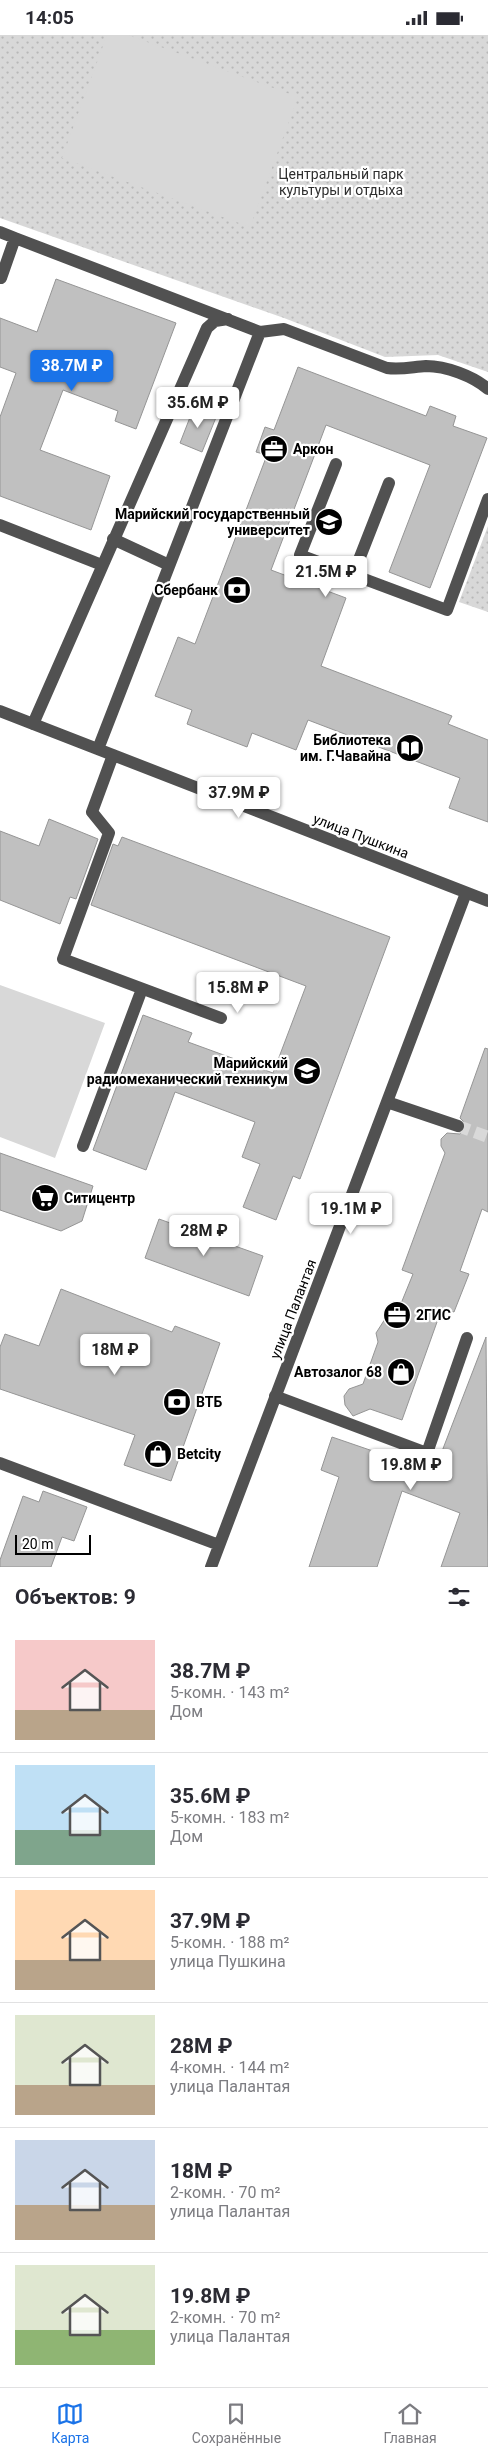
<!DOCTYPE html>
<html lang="ru">
<head>
<meta charset="utf-8">
<style>
	body { margin:0; font-family:Roboto,sans-serif; background:#f2f2f3; color:#2b2b33; height:100vh; display:flex; flex-direction:column; font-size:19px; white-space:nowrap }
	* { box-sizing:border-box; margin:0 }
	p { font-size:16px; color:#7c7c81 }
	.icon { flex:none; width:28px; height:28px; fill:none; stroke:currentColor; stroke-width:2; stroke-linecap:round; stroke-linejoin:round }
	.map { position:relative; height:1532px; overflow:hidden }
	.side { display:flex; flex-direction:column; background:#fff; flex:1 }
	.side>* { flex:none }
	.scale { position:absolute; left:15px; bottom:12px; width:76px; box-sizing:border-box; padding-left:5px; border:2px solid #000; border-top:0; font-size:14px; line-height:18px; white-space:nowrap; color:#000; -webkit-text-stroke:4px #fff; paint-order:stroke }
	.price { position:absolute; translate:-50% -42px; padding:0 11px; border-radius:5px; background:#fff; color:#222; font-size:16px; line-height:32px; filter:drop-shadow(0 1px 2px #0008) }
	.price::after { content:''; position:absolute; left:50%; top:30px; width:15px; height:11px; margin-left:-8px; background:inherit; clip-path:polygon(0 0,100% 0,50% 100%) }
	.price.on { background:#1a73e8; color:#fff }
	ul { padding:0; list-style:none }
	li { display:flex; align-items:center; gap:15px; height:125px; padding:0 15px }
	li+li { border-top:1px solid #e1e1e2 }
	li span { display:grid; place-items:center; flex:none; width:140px; height:100px; border-radius:0px; color:#555 }
	li>.icon { margin-inline-start:auto }
	span .icon { width:60px; height:60px; fill:#fffc; stroke-width:1 }
	li b { font-size:21px }
	h2 { display:flex; justify-content:space-between; align-items:center; height:60px; padding:0 15px; font-size:21px }
	.status { display:flex; justify-content:space-between; align-items:center; height:35px; padding:0 25px; background:#fff; direction:ltr }
	.status svg { height:14px; fill:currentColor }
	.dock { display:flex; justify-content:space-around; align-items:center; height:70px; border-top:1px solid #e1e1e2; background:#fff; font-size:14px; color:#7c7c81 }
	.dock a { display:grid; justify-items:center; gap:2px }
	.dock .on { color:#1a73e8 }
	.map>svg:first-child { display:block }
</style>
</head>
<body>
<div class="status"><b>14:05</b><svg viewBox="0 0 49 12"><path d="M0 12V9h3v3zM5 12V6h3v6zM10 12V3h3v9zM15 12V0h3v12zM26 1h20v11H26zM47 4h2v5h-2z"/></svg></div>
<div class="map">
<svg width="488" height="1532" viewBox="0 0 488 1532">
	<defs>
		<pattern id="park-dots" width="8" height="8" patternUnits="userSpaceOnUse" patternTransform="scale(1.25)"><rect width="8" height="8" fill="#d8d8d8"/><path d="M2 2h.1M6 6h.1" fill="none" stroke="#b8b8b8" stroke-width="1.8" stroke-linecap="round"/></pattern>
	</defs>
	<rect width="100%" height="100%" fill="#fff"/>
	<!-- park -->
	<path fill="url(#park-dots)" d="M0,0h488v337l-50,-17 -53,2 -101,-39 -284,-100z
		M488,491v86l-29,-10z"/>
	<!-- pitch -->
	<path fill="#d8d8d8" d="M107,0h21l170,62 -48,130 -188,-69z
		M0,950l105,38 -50,135 -55,-21z"/>
	<!-- building -->
	<path fill="#c0c0c0" stroke="#959595" d="M56,244l120,44 -40,106 -21,-8 3,-10 -55,-21 -23,60 70,26 -19,54 -91,-34v-79l16,-44 -16,-6v-49l37,14z
		M298,332l128,49 4,-10 26,10 -3,10 34,12 -57,150 -41,-16 41,-107 -104,-40 -55,145 75,28 -25,68 131,50 -4,8 40,16v82l-39,-14 11,-30 -152,-58 -12,30 -44,-17 -5,14 -60,-23 5,-14 -37,-14 23,-59 17,7 72,-189 -11,-3 9,-25 9,3z
		M194,372l23,8 -15,37 -22,-9z
		M49,784l49,20 -22,60 -6,-2 -10,27 -60,-24v-69l39,15z
		M122,802l268,100 -90,242 -7,-3 -17,44 -33,-13 17,-43 -18,-7 13,-35 -80,-30 -29,78 -53,-20 50,-135 49,18 -4,9 85,31 33,-87 -215,-81 22,-61 5,2z
		M485,1013l3,1v163l-6,-3 -22,62 9,3 -15,38 -12,-4 -40,112 -32,-11 -17,7 -8,-11 -1,-9 5,-7 14,-5 15,-42 -2,-9 9,-14 6,-16 9,3 13,-32 -11,-4 43,-117 -4,-7v-7l6,-6 13,1 5,-5 1,-5 -6,-6z
		M0,1118l93,33 -11,35 -21,10 -61,-21z
		M159,1184l104,37 -14,40 -104,-38z
		M61,1254l111,43 3,-6 45,17 -49,138 -47,-16 11,-30 -135,-46v-42l5,-13 34,12z
		M486,1302l2,230h-47l19,-54 -58,-22 -25,76h-68l30,-90 -18,-7 11,-33 102,35z
		M43,1456l44,16 -13,34 -12,-4 -11,30h-51v-7l23,-64 16,6z"/>
	<g fill="none" stroke-linecap="round" stroke-linejoin="round">
		<!-- minor-tunnel -->
		<path stroke="#d9d9d9" stroke-width="12" stroke-dasharray="12 6" stroke-linecap="butt" d="M458,1091l30,11"/>
		<!-- minor -->
		<path stroke="#515151" stroke-width="12" d="M0,197l15,6 -14,40
			M15,203l245,94
			M336,429l-36,91 147,55 41,-111
			M0,490l102,40
			M113,504l56,26
			M353,540l36,-92
			M0,676l488,190
			M33,689l174,-396 8,-7 13,-2
			M98,714l162,-417 24,-3 103,39c14,2 25,-1 39,-2 20,0 47,10 62,23
			M113,720l-21,57 17,21 -46,126 158,59
			M387,1067l71,24
			M83,1111l59,-157
			M275,1361l152,57 40,-115
			M0,1428l219,82
			M211,1532l255,-674"/>
	</g>
	<!-- icons -->
	<defs>
		<g id="office-disc" transform="scale(1.4375)"><circle r="9.5" fill="#000" stroke="#fff"/><path d="M-6-3h4V-5.5h4V-3h4V5H-6ZM-1-4.5V-3h2v-1.5ZM-6 0V1H6V0Z" fill="#fff"/></g>
		<g id="university-disc" transform="scale(1.4375)"><circle r="9.5" fill="#000" stroke="#fff"/><path d="M0-5L7-2L0 1L-7-2ZM-4 1L0 2.5L4 1V4Q0 6-4 4Z" fill="#fff"/></g>
		<g id="bank-disc" transform="scale(1.4375)"><circle r="9.5" fill="#000" stroke="#fff"/><path d="M-6-4H6V4H-6ZM0-2.3a2.3 2.3 0 1 0 0 4.6a2.3 2.3 0 1 0 0-4.6Z" fill="#fff"/></g>
		<g id="library-disc" transform="scale(1.4375)"><circle r="9.5" fill="#000" stroke="#fff"/><path d="M-6-4Q-3-5.5-.7-3.5V5Q-3 3-6 4ZM6-4Q3-5.5 .7-3.5V5Q3 3 6 4Z" fill="#fff"/></g>
		<g id="supermarket-disc" transform="scale(1.4375)"><circle r="9.5" fill="#000" stroke="#fff"/><path d="M-6-5.5h2.5l.6 2H6L4.5 2H-2.5L-4.4-4H-6ZM-1.5 3.2a1.3 1.3 0 1 0 .1 0ZM3 3.2a1.3 1.3 0 1 0 .1 0Z" fill="#fff"/></g>
		<g id="shop-disc" transform="scale(1.4375)"><circle r="9.5" fill="#000" stroke="#fff"/><path d="M-5-2.5h2.3a2.7 3.5 0 0 1 5.4 0H5L5.5 6h-11ZM-1.5-2.5h3a1.5 2.3 0 0 0-3 0Z" fill="#fff"/></g>
	</defs>
	<g fill-rule="evenodd">
		<use href="#office-disc" x="274" y="414"/>
		<use href="#university-disc" x="329" y="487"/>
		<use href="#bank-disc" x="237" y="555"/>
		<use href="#library-disc" x="410" y="713"/>
		<use href="#university-disc" x="307" y="1036"/>
		<use href="#supermarket-disc" x="45" y="1163"/>
		<use href="#office-disc" x="397" y="1280"/>
		<use href="#shop-disc" x="401" y="1337"/>
		<use href="#bank-disc" x="177" y="1367"/>
		<use href="#shop-disc" x="158" y="1419"/>
	</g>
	<g text-anchor="middle" stroke-width="4.5" stroke-linejoin="round" paint-order="stroke">
		<!-- park labels -->
		<g font-size="14" fill="#2f2f2f" stroke="#fff">
			<text x="341" y="144">Центральный парк<tspan x="341" dy="16">культуры и отдыха</tspan></text>
		</g>
		<!-- poi labels -->
		<g font-size="14" font-weight="bold" fill="#000" stroke="#fff" text-anchor="start">
			<text x="293" y="419">Аркон</text>
			<text x="310" y="484" text-anchor="end">Марийский государственный<tspan x="310" dy="16">университет</tspan></text>
			<text x="218" y="560" text-anchor="end">Сбербанк</text>
			<text x="391" y="710" text-anchor="end">Библиотека<tspan x="391" dy="16">им. Г.Чавайна</tspan></text>
			<text x="288" y="1033" text-anchor="end">Марийский<tspan x="288" dy="16">радиомеханический техникум</tspan></text>
			<text x="64" y="1168">Ситицентр</text>
			<text x="416" y="1285">2ГИС</text>
			<text x="382" y="1342" text-anchor="end">Автозалог 68</text>
			<text x="196" y="1372">ВТБ</text>
			<text x="177" y="1424">Betcity</text>
		</g>
		<!-- street labels -->
		<g font-size="14" fill="#000" stroke="#fff">
			<text transform="translate(361 801) rotate(21)" y="5">улица Пушкина</text>
			<text transform="translate(293 1274) rotate(-69)" y="5">улица Палантая</text>
		</g>
	</g>
</svg>
<div class="scale">20 m</div>
<b class="price on" style="left:72px;top:357px">38.7M ₽</b>
<b class="price" style="left:198px;top:394px">35.6M ₽</b>
<b class="price" style="left:326px;top:563px">21.5M ₽</b>
<b class="price" style="left:239px;top:784px">37.9M ₽</b>
<b class="price" style="left:238px;top:979px">15.8M ₽</b>
<b class="price" style="left:351px;top:1200px">19.1M ₽</b>
<b class="price" style="left:204px;top:1222px">28M ₽</b>
<b class="price" style="left:115px;top:1341px">18M ₽</b>
<b class="price" style="left:411px;top:1456px">19.8M ₽</b>
</div>
<section class="side">
<h2>Объектов: 9<svg class="icon" aria-label="filters" viewBox="0 0 24 24"><path d="M4 7h16M4 17h16"/><circle cx="9" cy="7" r="2"/><circle cx="15" cy="17" r="2"/></svg></h2>
<ul>
<li><span style="background:linear-gradient(#f6c9c9 70%,#b9a48a 0)"><svg class="icon" aria-label="home" viewBox="0 0 24 24"><path d="M3 11l9-7 9 7M6 9v11h12V9"/></svg></span><div><b>38.7M ₽</b><p>5-комн. · 143 m²</p><p>Дом</p></div></li>
<li><span style="background:linear-gradient(#bfe0f5 65%,#7fa58c 0)"><svg class="icon" aria-label="home" viewBox="0 0 24 24"><path d="M3 11l9-7 9 7M6 9v11h12V9"/></svg></span><div><b>35.6M ₽</b><p>5-комн. · 183 m²</p><p>Дом</p></div></li>
<li><span style="background:linear-gradient(#ffd9b3 70%,#b9a48a 0)"><svg class="icon" aria-label="home" viewBox="0 0 24 24"><path d="M3 11l9-7 9 7M6 9v11h12V9"/></svg></span><div><b>37.9M ₽</b><p>5-комн. · 188 m²</p><p>улица Пушкина</p></div></li>
<li><span style="background:linear-gradient(#dfe7d0 70%,#b9a48a 0)"><svg class="icon" aria-label="home" viewBox="0 0 24 24"><path d="M3 11l9-7 9 7M6 9v11h12V9"/></svg></span><div><b>28M ₽</b><p>4-комн. · 144 m²</p><p>улица Палантая</p></div></li>
<li><span style="background:linear-gradient(#c9d6e8 65%,#b9a48a 0)"><svg class="icon" aria-label="home" viewBox="0 0 24 24"><path d="M3 11l9-7 9 7M6 9v11h12V9"/></svg></span><div><b>18M ₽</b><p>2-комн. · 70 m²</p><p>улица Палантая</p></div></li>
<li><span style="background:linear-gradient(#dfe7d0 65%,#8fb573 0)"><svg class="icon" aria-label="home" viewBox="0 0 24 24"><path d="M3 11l9-7 9 7M6 9v11h12V9"/></svg></span><div><b>19.8M ₽</b><p>2-комн. · 70 m²</p><p>улица Палантая</p></div></li>
</ul>
</section>
<nav class="dock">
<a class="on"><svg class="icon" aria-label="map" viewBox="0 0 24 24"><path d="M3 6l6-2 6 2 6-2v14l-6 2-6-2-6 2zM9 4v14M15 6v14"/></svg>Карта</a>
<a><svg class="icon" aria-label="saved" viewBox="0 0 24 24"><path d="M7 4h10v16l-5-4-5 4z"/></svg>Сохранённые</a>
<a><svg class="icon" aria-label="home" viewBox="0 0 24 24"><path d="M3 11l9-7 9 7M6 9v11h12V9"/></svg>Главная</a>
</nav>
</body>
</html>
